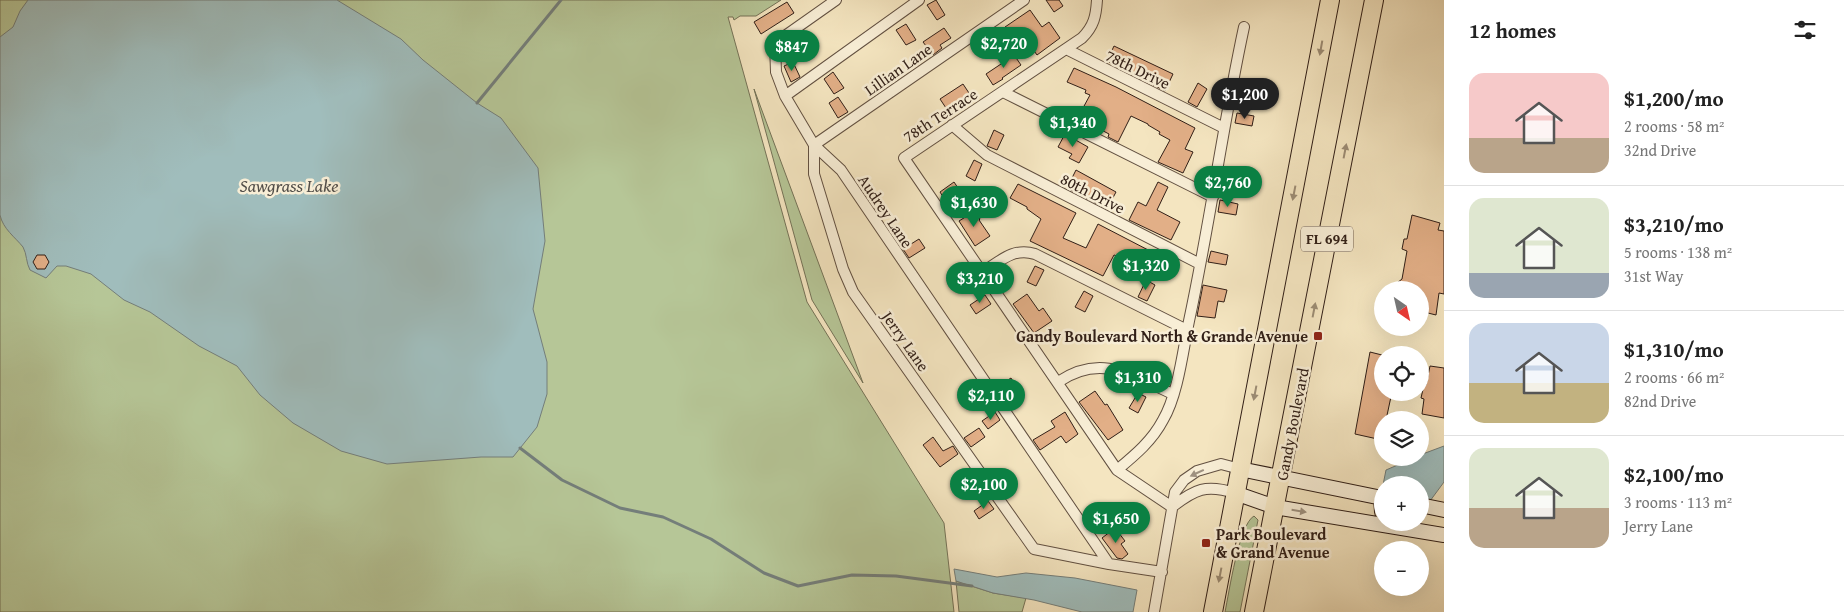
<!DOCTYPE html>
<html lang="en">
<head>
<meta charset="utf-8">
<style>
	body { margin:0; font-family:"Gentium Book Plus",serif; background:#f2f2f2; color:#222; height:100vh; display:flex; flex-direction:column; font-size:19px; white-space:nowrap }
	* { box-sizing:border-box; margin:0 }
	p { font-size:16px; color:#767676 }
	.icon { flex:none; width:28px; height:28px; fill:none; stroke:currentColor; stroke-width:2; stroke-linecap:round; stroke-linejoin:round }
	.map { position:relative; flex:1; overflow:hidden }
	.sheet { display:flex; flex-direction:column; background:#fff; width:400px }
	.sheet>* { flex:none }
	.needle { width:32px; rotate:146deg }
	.buttons { position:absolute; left:1374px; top:281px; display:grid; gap:10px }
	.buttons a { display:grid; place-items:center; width:55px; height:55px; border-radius:50%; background:#fff; box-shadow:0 5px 20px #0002; font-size:25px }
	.price { position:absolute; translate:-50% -42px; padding:0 11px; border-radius:18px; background:#0b8043; color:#fff; font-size:16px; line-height:32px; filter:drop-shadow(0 1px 2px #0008) }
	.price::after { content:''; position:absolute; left:50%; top:30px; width:15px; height:11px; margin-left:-8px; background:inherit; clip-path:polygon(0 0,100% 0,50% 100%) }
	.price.selected { background:#222; color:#fff }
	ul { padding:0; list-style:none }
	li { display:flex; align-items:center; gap:15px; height:125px; padding:0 25px }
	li+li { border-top:1px solid #e0e0e0 }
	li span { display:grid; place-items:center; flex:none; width:140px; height:100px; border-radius:15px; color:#555 }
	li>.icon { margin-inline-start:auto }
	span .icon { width:60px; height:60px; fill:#fffc; stroke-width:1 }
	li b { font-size:21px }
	h2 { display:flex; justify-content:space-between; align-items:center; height:60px; padding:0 25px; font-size:21px }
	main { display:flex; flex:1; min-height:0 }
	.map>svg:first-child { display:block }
</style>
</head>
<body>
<main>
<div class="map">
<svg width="1444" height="612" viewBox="0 0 1444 612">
	<rect width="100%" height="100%" fill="#f4e5c0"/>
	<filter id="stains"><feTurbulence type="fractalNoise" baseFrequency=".004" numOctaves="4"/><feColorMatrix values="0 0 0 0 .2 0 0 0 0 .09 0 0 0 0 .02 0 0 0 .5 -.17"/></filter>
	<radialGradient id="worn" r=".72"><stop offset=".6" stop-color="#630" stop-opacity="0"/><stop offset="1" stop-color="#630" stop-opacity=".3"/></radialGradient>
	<!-- green -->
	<path fill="#b6c697" stroke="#747257" d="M0,0h781l-25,16h-16l-6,4 -1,-3h-5l79,285 137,221 10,89h-954z
		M754,89l109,294 -51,-83z
		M1254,516l4,4 -18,92h-15c4,-19 14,-88 29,-96z
		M956,581l37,12 33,5 -4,14h-63z"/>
	<!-- water -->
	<path fill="#a0bdbc" stroke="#747e7a" d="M28,0h309l64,39 22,21 54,43 24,15 37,50 7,73 -12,68 14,53v32l-10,33 -24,30h-32l-94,7 -46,-13 -48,-28 -33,-28 -23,-29 -38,-20 -49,-34 -26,-12 -33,-26 -25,-8h-9l-11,12 -16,-8c-4,-7 -3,-16 -7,-23 -8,-10 -20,-18 -23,-32v-178l13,-10 7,-16z
		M1444,446v36l-14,19 -10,-2v-14h-37l3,-15 28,-12h6v-3z
		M954,569l43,8 29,-4 49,5 62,12 -4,22h-51l-48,-12 -41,-7 -37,-12z"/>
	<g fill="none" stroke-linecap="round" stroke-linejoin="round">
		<!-- stream -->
		<path stroke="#747e7a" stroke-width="3" d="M477,103l84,-103
			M520,448l42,32 58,28 43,9 48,22 53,34 34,13 54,-11 44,1 76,10"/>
	</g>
	<!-- building -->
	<path fill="#e2af87" stroke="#311f17" d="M936,0l9,15 -8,5 -10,-15z
		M1046,0h13l4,6 -9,6z
		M787,2l7,11 -33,21 -7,-12z
		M1030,10l12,17 7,-5 11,16 -23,17 -14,-20 -9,6 -9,-14z
		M906,24l10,16 -10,5 -10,-15z
		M944,28l7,10 -11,7 2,3 -9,7 -10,-13z
		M1114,46l59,28 -8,17 -58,-30z
		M1012,52l9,13 -19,13 1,1 -10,6 -7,-11 21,-14 -2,-3z
		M793,62l7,15 -9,5 -7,-16z
		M1074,68l42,19 79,41 -10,21 8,3 -10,21 -25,-11 12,-22 -11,-6 1,-2 -12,-7v-1l-17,-8 -13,26 -10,-5 1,-3 -21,-11 -1,3 -11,-5 14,-26 -5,-2 1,-3 -19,-8z
		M833,72l11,16 -10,6 -10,-15z
		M1198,83l9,6 -10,18 -9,-5z
		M963,84l10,15 -23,15 -10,-15z
		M838,97l10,15 -10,6 -9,-15z
		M1237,113l17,3 -2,10 -17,-3z
		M994,130l10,5 -7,15 -10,-4z
		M1065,134l23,13 -9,16 -10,-5 3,-4 -14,-7z
		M974,160l8,4 -7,17 -9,-5z
		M1076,170l40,22 -9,17 -40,-21z
		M954,182l6,9 -15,9 -5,-8z
		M1158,182l10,5 -11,23 23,12 -9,18 -42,-20 9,-18 8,4z
		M1018,184l58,29 -13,25 23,10 12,-24 54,28 -8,18 -27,-15v1l-3,-1 -11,21 -73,-35 11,-22 -14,-10v-2l-17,-9z
		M1220,200l18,4 -2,11 -18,-3z
		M975,211l5,8 -1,1 11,16 -15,10 -16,-25z
		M1412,215l28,8 -2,7 6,1v63l-5,-1 -3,22 -16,-4v-21h-24l1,-7 5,-4 5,-28 -5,-2 2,-10h3z
		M919,239l6,9 -16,10 -6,-9z
		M1211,251l17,4 -2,10 -18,-3z
		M37,255h8l4,7 -4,7h-8l-4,-7z
		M967,265l6,9 -18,12 -6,-9z
		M1035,266l9,4 -8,16 -9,-4z
		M1146,280l9,5 -8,16 -9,-4z
		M1203,285l24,5 -3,12 -6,-1 -3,17 -18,-2z
		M1084,291l9,5 -8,16 -10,-5z
		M1027,294l12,17 4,-3 9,13 -18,12 -21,-29z
		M985,295l6,9 -15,10 -6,-9z
		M1370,352l12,3v37h10l-6,28h-4v20l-27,-6z
		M1430,366l14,2v50l-22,-4 2,-15 -3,-1 3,-13h2z
		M1011,378l5,9 -13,9 -6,-9z
		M1095,391l10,14 2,-1 16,26 -15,10 -29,-38z
		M1138,393l8,4 -8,16 -9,-5z
		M995,412l5,8 -12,9 -6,-8z
		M1065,412l13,22 -12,9 -5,-7 -21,14 -7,-10 22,-13 -4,-6z
		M979,428l6,9 -14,10 -7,-9z
		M933,437l10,14 10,-5 5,8 -18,13 -17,-22z
		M988,501l6,8 -15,10 -5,-8z
		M1115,528l10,13 -4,3 7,10 -6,5 -5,-1 -15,-20z"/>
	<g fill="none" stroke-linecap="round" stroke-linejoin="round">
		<!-- street casing -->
		<g stroke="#625041" stroke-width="12">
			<path id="street" d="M836,0l-61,43 1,29 9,24 29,49 27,25 268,394
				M1097,0c-1,16 -3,26 -15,38l-178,120 213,312 55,37
				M1066,49l158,79
				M1003,92l210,105
				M785,96l134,-96
				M952,125l35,30 213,109
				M814,145v29l29,95 10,23 181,257 75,15 53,8
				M814,145l210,-145
				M983,272c17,-11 31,-25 52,-18l152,76
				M1058,382c43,-29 73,-7 115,12
				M1117,470c18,-15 35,-29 46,-50 15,-25 20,-70 26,-99 21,-98 34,-197 55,-294
				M1172,507c23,-18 34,-23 63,-14
				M1154,612l21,-120 9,-12 13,-9 24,-7 19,5"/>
		</g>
		<!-- secondary casing -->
		<g stroke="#311f17" stroke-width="16">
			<path id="secondary" d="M1240,469l142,29
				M1235,493l40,14 169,28
				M1381,498l1,14
				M1420,505l24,5"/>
		</g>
		<!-- highway casing -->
		<g stroke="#311f17" stroke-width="20">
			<path id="highway" d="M1213,612l117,-612
				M1254,612l120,-612"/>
		</g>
		<!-- street -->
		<use href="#street" stroke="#f8eed6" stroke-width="10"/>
		<!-- secondary -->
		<use href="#secondary" stroke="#f8eed6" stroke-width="14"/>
		<!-- highway -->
		<use href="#highway" stroke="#f4e5c0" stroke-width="18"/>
	</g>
	<!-- one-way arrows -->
	<defs><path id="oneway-solid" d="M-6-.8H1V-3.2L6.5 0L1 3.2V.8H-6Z" transform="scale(1.25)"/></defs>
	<g fill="#9c8c74">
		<use href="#oneway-solid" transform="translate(1321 48) rotate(100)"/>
		<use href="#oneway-solid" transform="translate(1345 151) rotate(-79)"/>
		<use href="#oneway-solid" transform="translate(1294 193) rotate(101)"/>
		<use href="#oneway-solid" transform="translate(1314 310) rotate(-79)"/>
		<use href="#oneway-solid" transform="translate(1255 393) rotate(101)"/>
		<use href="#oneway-solid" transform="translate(1220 575) rotate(101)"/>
	</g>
	<g fill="#9e9180">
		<use href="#oneway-solid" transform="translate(1197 473) rotate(155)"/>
		<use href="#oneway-solid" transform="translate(1299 511) rotate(9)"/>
	</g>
	<!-- markers -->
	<g fill="#8f2418" stroke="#f8eed6" stroke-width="2">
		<rect x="1313" y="331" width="10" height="10" rx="2.5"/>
		<rect x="1201" y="538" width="10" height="10" rx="2.5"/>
	</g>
	<g text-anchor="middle" stroke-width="5" stroke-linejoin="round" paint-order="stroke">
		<!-- shield labels -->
		<rect fill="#f8eed6" stroke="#6d5d50" stroke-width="1" x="1301" y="226.5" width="52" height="25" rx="4"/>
		<g font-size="15" font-weight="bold" fill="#311f17">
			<text x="1327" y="244">FL 694</text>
		</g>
		<!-- street labels -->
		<g font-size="16" fill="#311f17" stroke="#f8eed6">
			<text transform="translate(898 69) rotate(-35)" y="6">Lillian Lane</text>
			<text transform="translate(1138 69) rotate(26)" y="6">78th Drive</text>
			<text transform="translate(940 115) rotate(-33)" y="6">78th Terrace</text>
			<text transform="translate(1093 193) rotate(27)" y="6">80th Drive</text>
			<text transform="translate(886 211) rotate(56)" y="6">Audrey Lane</text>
			<text transform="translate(906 341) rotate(55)" y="6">Jerry Lane</text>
			<text transform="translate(1292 424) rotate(-79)" y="6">Gandy Boulevard</text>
		</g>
		<!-- poi labels -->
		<g font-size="16" font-weight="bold" fill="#311f17" stroke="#f8eed6" text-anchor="end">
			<text x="1308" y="342">Gandy Boulevard North &amp; Grande Avenue</text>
			<text x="1216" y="540" text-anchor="start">Park Boulevard<tspan x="1216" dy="18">&amp; Grand Avenue</tspan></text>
		</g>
		<!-- water labels -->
		<g font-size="18" font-style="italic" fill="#524e49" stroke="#f8eed6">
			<text x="289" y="192">Sawgrass Lake</text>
		</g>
	</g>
	<rect width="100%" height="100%" filter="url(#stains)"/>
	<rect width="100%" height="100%" fill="url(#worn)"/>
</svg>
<div class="buttons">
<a><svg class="needle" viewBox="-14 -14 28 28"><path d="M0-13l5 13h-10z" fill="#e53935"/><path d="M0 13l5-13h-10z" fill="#767676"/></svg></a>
<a><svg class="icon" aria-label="locate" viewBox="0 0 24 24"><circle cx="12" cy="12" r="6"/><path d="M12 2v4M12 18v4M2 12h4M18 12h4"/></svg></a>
<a><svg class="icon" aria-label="layers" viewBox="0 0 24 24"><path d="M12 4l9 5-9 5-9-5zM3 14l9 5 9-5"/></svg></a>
<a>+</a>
<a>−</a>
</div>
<b class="price" style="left:1004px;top:69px">$2,720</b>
<b class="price" style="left:792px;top:72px">$847</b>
<b class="price selected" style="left:1245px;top:120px">$1,200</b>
<b class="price" style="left:1073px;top:148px">$1,340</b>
<b class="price" style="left:1228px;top:208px">$2,760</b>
<b class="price" style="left:974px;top:228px">$1,630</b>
<b class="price" style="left:1146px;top:291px">$1,320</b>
<b class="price" style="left:980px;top:304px">$3,210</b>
<b class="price" style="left:1138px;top:403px">$1,310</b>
<b class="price" style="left:991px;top:421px">$2,110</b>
<b class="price" style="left:984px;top:510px">$2,100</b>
<b class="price" style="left:1116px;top:544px">$1,650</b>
</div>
<section class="sheet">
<h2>12 homes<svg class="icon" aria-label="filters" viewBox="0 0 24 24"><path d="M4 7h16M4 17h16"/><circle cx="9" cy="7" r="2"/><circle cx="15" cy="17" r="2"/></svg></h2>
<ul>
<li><span style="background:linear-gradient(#f6c9c9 65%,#b9a48a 0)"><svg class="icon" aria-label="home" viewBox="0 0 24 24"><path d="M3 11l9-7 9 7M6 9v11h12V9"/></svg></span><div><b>$1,200/mo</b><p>2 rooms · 58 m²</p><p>32nd Drive</p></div></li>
<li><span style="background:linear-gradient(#dfe7d0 75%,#9aa5b1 0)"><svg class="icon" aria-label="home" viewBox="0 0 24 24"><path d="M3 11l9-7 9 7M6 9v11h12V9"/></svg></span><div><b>$3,210/mo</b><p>5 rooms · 138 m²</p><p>31st Way</p></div></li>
<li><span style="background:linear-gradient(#c9d6e8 60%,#c2b280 0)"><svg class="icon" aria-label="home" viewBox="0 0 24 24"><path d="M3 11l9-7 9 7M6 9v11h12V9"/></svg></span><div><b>$1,310/mo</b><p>2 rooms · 66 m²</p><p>82nd Drive</p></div></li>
<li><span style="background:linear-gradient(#dfe7d0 60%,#b9a48a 0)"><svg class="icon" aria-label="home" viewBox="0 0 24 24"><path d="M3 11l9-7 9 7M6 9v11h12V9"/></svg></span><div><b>$2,100/mo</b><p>3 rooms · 113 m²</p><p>Jerry Lane</p></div></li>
</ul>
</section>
</main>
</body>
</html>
